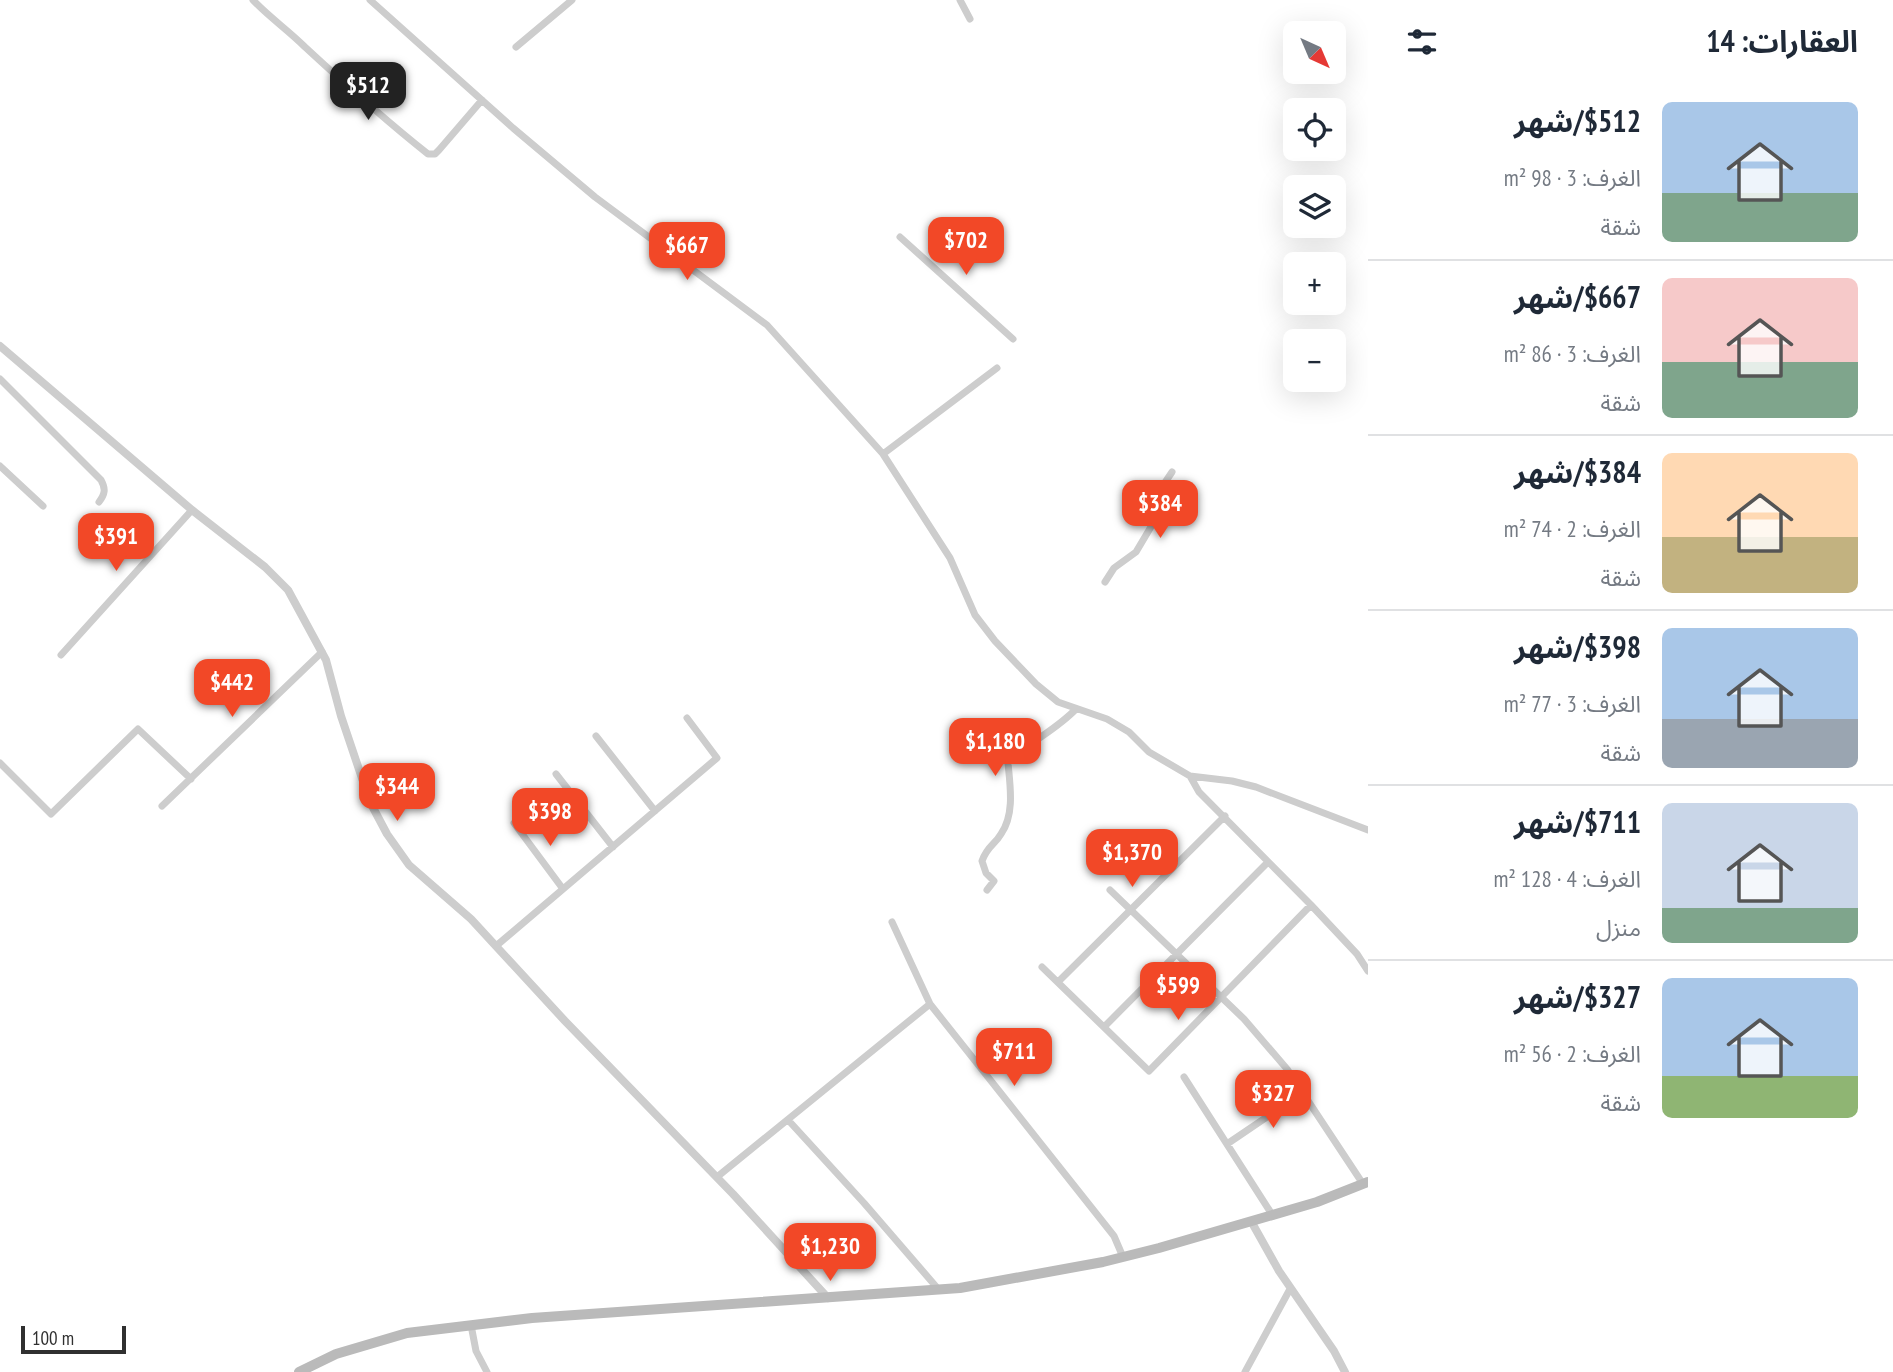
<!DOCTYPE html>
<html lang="ar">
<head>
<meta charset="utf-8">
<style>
	body { margin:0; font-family:"PT Sans Narrow","Noto Sans Arabic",sans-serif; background:#f6f6f7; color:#1f2937; direction:rtl; height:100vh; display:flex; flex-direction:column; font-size:26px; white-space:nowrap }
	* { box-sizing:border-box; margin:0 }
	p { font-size:23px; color:#747a83 }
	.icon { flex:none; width:38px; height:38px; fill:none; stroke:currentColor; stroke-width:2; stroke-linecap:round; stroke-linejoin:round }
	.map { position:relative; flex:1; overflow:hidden; direction:ltr }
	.details { display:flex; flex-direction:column; background:#fff; width:525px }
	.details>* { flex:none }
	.needle { width:46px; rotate:136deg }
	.buttons { position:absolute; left:1283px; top:21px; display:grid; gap:14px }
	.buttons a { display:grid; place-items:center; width:63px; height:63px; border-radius:10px; background:#fff; box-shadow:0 7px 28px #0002; font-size:35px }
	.scale { position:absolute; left:21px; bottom:18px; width:105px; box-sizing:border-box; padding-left:7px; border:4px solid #303030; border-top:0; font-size:19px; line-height:24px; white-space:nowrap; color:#303030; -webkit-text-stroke:5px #fff; paint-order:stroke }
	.price { position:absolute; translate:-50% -60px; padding:0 16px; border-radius:14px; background:#f24827; color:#fff; font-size:23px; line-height:46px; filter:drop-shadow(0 2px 4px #0008) }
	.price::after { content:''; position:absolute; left:50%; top:42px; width:21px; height:16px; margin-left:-10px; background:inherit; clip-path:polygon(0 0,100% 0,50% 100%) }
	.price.selected { background:#222; color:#fff }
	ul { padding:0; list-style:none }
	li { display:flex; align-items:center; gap:21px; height:175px; padding:0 35px }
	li+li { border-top:2px solid #e0e1e3 }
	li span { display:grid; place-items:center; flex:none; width:196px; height:140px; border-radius:10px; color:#555 }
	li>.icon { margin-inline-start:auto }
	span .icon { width:84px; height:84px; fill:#fffc; stroke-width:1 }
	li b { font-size:30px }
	h2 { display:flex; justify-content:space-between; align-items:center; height:84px; padding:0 35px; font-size:30px }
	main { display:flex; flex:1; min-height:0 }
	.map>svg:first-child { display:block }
</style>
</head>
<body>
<main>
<section class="details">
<h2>العقارات: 14<svg class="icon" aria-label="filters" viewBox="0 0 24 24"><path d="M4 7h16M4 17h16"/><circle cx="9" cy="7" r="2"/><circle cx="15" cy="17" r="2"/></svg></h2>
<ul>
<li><span style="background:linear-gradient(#a9c7e8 65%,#7fa58c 0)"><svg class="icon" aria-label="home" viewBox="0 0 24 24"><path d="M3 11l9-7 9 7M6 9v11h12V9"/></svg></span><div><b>$512/شهر</b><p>الغرف: 3 · 98 m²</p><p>شقة</p></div></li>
<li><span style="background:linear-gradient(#f6c9c9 60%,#7fa58c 0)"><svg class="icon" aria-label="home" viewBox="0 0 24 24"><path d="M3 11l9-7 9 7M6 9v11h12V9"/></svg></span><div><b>$667/شهر</b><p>الغرف: 3 · 86 m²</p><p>شقة</p></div></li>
<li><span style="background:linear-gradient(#ffd9b3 60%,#c2b280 0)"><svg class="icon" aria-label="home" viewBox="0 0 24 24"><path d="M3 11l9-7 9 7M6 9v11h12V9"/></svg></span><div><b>$384/شهر</b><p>الغرف: 2 · 74 m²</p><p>شقة</p></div></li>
<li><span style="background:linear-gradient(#a9c7e8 65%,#9aa5b1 0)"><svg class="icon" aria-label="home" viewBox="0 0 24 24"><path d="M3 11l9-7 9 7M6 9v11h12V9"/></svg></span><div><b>$398/شهر</b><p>الغرف: 3 · 77 m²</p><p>شقة</p></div></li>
<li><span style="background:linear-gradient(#c9d6e8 75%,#7fa58c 0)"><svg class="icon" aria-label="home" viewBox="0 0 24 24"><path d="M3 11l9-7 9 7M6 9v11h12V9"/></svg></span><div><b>$711/شهر</b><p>الغرف: 4 · 128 m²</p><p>منزل</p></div></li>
<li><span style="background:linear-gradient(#a9c7e8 70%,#8fb573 0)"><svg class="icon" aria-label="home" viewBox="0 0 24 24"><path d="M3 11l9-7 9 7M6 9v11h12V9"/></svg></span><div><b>$327/شهر</b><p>الغرف: 2 · 56 m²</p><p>شقة</p></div></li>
</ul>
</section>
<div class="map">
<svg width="1368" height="1372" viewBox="0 0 1368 1372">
	<rect width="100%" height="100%" fill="#fff"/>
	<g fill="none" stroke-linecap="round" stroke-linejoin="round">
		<!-- minor -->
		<path stroke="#cdcdcd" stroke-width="7" d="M253,0c16,17 35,30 52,47 40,37 80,73 123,107h7l4,-4 43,-50
			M370,0l143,128 82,69 172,128 116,129 114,-86
			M960,0l10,19
			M516,47l56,-47
			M900,237l113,102
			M0,379l101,101c5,9 4,14 -2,22
			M883,454l67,104 25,57 20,26 41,43 22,18 49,17 22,13 20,20 41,24 9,16 112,113 46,49 11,17
			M0,466l43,40
			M1105,582l9,-14 22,-16 19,-32 -1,-21 18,-27
			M61,655l131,-145
			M596,736l59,75
			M0,763l51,51 87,-85 53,50
			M556,774l57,73
			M1190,776l42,5 24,6 112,43
			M162,806l160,-154
			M514,823l49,66
			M987,890l7,-9 -8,-8 -4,-12c6,-16 12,-15 19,-27 14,-20 9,-49 7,-71 21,-21 48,-33 68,-54
			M1110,890l134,129 43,50 76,115
			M892,922l38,82 184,232 9,21
			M496,946l221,-188 -30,-40
			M1042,967l107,104 162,-166
			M1059,981l166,-165
			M1105,1026l163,-164
			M1184,1077l89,139
			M789,1121l75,82 75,87
			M1227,1144l75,-51
			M717,1177l213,-173
			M471,1325l5,26 11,21
			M1245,1372l45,-83"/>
		<!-- tertiary -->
		<path stroke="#cdcdcd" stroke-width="8" d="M0,346l192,164 73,57 23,23 38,70 15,56 29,86 17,32 22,31 62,54 94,102 168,173 95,104
			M1251,1221l28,50 55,80 11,21"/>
		<!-- secondary -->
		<path stroke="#bababa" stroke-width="10" d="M299,1372l37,-18 71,-21 125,-15 428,-30 143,-26 56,-14 158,-46 51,-20"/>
	</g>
</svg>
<div class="buttons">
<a><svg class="needle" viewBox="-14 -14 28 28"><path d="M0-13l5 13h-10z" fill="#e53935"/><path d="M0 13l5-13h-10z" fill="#747a83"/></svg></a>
<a><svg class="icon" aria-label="locate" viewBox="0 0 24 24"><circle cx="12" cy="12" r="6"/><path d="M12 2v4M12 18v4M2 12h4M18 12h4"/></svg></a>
<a><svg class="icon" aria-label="layers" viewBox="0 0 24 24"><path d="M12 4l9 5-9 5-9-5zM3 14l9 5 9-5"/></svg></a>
<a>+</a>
<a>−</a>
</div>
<div class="scale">100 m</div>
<b class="price selected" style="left:368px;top:122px">$512</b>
<b class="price" style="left:966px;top:277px">$702</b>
<b class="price" style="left:687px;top:282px">$667</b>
<b class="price" style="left:1160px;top:540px">$384</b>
<b class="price" style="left:116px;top:573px">$391</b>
<b class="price" style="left:232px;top:719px">$442</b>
<b class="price" style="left:995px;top:778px">$1,180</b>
<b class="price" style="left:397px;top:823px">$344</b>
<b class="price" style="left:550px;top:848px">$398</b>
<b class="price" style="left:1132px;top:889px">$1,370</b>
<b class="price" style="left:1178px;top:1022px">$599</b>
<b class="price" style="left:1014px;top:1088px">$711</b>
<b class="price" style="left:1273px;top:1130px">$327</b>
<b class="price" style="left:830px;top:1283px">$1,230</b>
</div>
</main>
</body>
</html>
